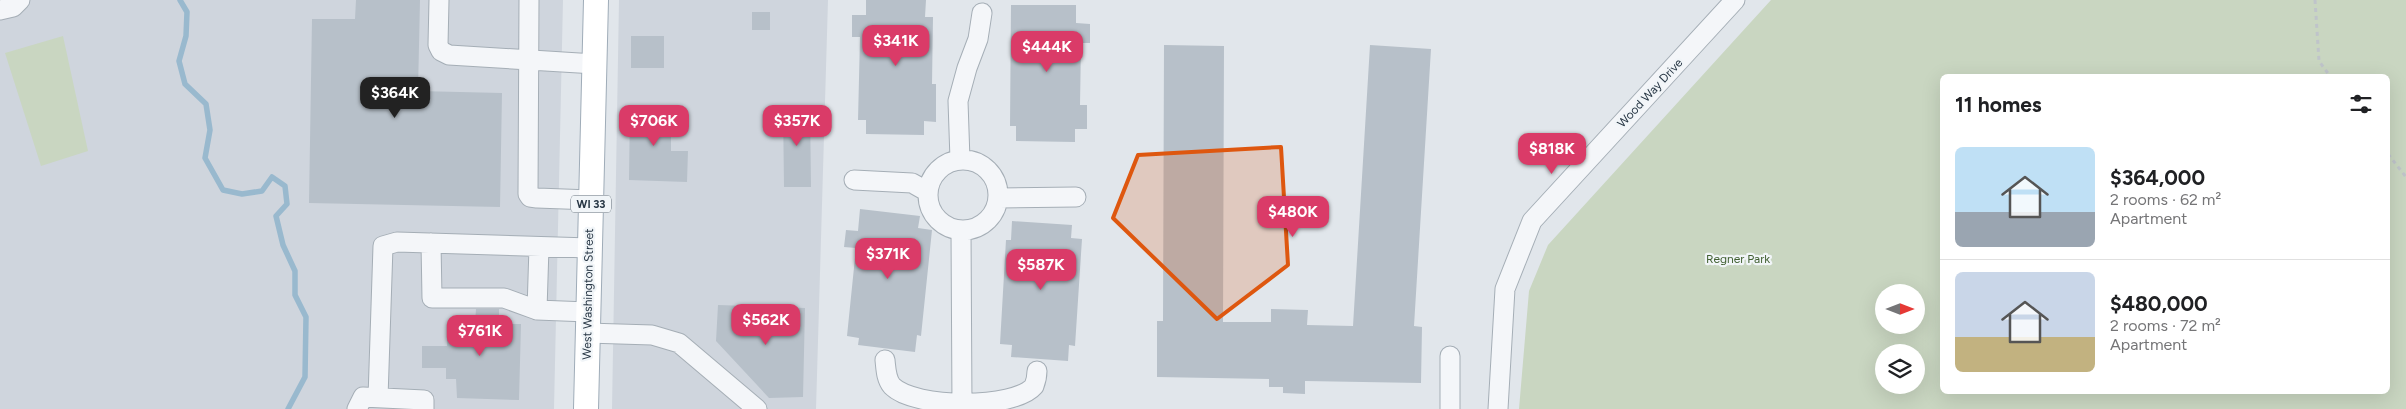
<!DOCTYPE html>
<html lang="en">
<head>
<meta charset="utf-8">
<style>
	body { margin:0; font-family:Figtree,sans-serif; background:#f6f6f6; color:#202124; height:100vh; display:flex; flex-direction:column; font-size:19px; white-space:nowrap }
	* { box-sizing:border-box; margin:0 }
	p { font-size:16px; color:#757577 }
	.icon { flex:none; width:28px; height:28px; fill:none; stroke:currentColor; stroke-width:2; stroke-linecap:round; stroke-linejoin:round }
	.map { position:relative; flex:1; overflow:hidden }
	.panel { position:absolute; left:1940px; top:74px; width:450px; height:320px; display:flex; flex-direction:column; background:#fff; border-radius:8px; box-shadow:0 5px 20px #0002 }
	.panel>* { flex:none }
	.needle { width:32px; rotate:90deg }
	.fabs { position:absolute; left:1875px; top:284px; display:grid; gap:10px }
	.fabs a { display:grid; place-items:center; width:50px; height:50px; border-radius:50%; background:#fff; box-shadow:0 5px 20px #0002; font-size:25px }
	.price { position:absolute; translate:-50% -42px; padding:0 11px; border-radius:10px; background:#da3b68; color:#fff; font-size:16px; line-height:32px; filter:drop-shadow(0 1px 2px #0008) }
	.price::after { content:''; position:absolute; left:50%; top:30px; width:15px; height:11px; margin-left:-8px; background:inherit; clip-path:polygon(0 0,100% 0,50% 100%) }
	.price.selected { background:#222; color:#fff }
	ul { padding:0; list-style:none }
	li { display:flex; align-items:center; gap:15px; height:125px; padding:0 15px }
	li+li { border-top:1px solid #e0e0e0 }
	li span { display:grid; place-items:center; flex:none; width:140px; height:100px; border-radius:8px; color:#555 }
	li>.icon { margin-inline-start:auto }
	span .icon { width:60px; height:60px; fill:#fffc; stroke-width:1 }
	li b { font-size:21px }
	h2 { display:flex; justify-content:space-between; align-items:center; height:60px; padding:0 15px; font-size:21px }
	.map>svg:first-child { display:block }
</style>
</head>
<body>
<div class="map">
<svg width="2406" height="409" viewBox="0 0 2406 409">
	<rect width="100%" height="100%" fill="#e1e6eb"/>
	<!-- built -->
	<path fill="#cfd5dd" d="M0,0h563l-9,409h-554z
		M619,0h209l-12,409h-204z"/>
	<!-- green -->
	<path fill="#c9d6c1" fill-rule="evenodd" d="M1771,0h635v409h-887l10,-118 19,-46zM2388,76v315h-446v-315zM1916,292v33h-32v-33zM1916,352v33h-32v-33z
		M63,36l25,115 -47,15 -36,-113z"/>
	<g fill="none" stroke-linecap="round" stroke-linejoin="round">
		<!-- stream -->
		<path stroke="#99b9ce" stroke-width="5.5" d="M180,0l7,12 -1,24 -7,25 6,23 21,20 4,26 -5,28 18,32 19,4 20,-3 10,-14 13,9 2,18 -11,12 7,29 12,26v24l11,22 -1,60 -17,32"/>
	</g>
	<!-- building -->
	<path fill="#b7c0c9" d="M356,0h64l-2,91 84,2 -2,114 -191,-4 3,-184h43z
		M866,0h60l-1,17h8l-1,67h4v38l-12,-1v14l-58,-1v-14h-8l2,-83h-8v-22h14z
		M1011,5h65v18l14,1v19h-9l-1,62h7v24h-12v13l-59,-1v-15h-6z
		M752,12h18v18h-18z
		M631,36h33v32h-33z
		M1164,45l60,1 -1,276h48v-13l37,1 -1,15 46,1 17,-281 61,4 -17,277 8,1 -1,56 -116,-2v13l-22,-1v-6h-14v-8l-112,-2v-56h6z
		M630,106h33v9h8v36h17l-1,31 -58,-2z
		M783,107h27l1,80h-27z
		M860,209l60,7 -2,12 14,2 -11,106 -4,-1 -2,17 -57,-7 1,-7 -12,-2 9,-88 -12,-1 2,-17 12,1z
		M1012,221l60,4 -1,13 11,1 -7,107 -6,-1 -1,16 -57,-4 1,-12 -12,-1 6,-104h5z
		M718,305l87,3 -2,89 -34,1 -53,-57z
		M476,309h23v15h22l-2,76 -62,-2 -1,-19h-10v-11h-24v-22h25l1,-24 27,1z"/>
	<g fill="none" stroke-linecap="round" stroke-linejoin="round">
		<!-- minor casing -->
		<g stroke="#a5aeb6" stroke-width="21">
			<path id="minor" d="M439,0l-1,45 3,6 8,4 146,9
				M529,0l-1,194 2,3 7,1 54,2
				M0,10l13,-3 7,-7
				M928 195a35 35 0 1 1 70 0a35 35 0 1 1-70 0Z
				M960,160l-2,-59 9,-33 11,-29 4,-26
				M854,180l58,3 16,9
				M999,198l77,-1
				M961,231l1,175 2,3
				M431,243l1,55h72l33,12
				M539,247l-2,63 51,2
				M587,333l65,2 27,8 78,66
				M885,360c1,9 1,19 7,26 23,23 123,23 142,0 2,-5 3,-11 3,-15
				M378,398l5,-152 14,-4 193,6
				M357,409l6,-12 61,3v9
				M1450,409v-53
				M1498,409l7,-120 27,-68 203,-221"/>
		</g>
		<!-- major casing -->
		<g stroke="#9facb8" stroke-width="26">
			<path id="major" d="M586,409l10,-409"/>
		</g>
		<!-- path -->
		<path stroke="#bfc4ca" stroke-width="3" stroke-dasharray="4 4" stroke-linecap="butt" d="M2315,0l4,61 11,15
			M2388,154l18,23"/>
		<!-- minor -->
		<use href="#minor" stroke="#f4f6f9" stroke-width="19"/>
		<!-- major -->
		<use href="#major" stroke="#fff" stroke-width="24"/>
	</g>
	<!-- marked area -->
	<path fill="#de570f" fill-opacity="0.2" stroke="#de570f" stroke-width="4" stroke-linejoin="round" d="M1281,147l7,118 -71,54 -104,-101 25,-63z"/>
	<g text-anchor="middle" stroke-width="4.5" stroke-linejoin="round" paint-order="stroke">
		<!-- shield labels -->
		<rect fill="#f1f5f8" stroke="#646f7a" stroke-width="1" x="571" y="195.5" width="40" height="17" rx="4"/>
		<g font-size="11" font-weight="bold" fill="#273644">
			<text x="591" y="208">WI 33</text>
		</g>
		<!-- street labels -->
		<g font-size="12" fill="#273644" stroke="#f1f5f8">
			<text transform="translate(1650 93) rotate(-47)" y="4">Wood Way Drive</text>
			<text transform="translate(588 294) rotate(-89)" y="4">West Washington Street</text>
		</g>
		<!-- park labels -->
		<g font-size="12" fill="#426133" stroke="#f1f5f8">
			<text x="1738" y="263">Regner Park</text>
		</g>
	</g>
</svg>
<div class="fabs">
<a><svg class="needle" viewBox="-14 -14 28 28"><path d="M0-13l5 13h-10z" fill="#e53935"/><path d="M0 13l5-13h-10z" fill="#757577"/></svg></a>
<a><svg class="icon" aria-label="layers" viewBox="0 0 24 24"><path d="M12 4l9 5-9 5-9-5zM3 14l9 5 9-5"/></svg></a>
</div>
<b class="price" style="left:896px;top:67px">$341K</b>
<b class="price" style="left:1047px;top:73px">$444K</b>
<b class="price selected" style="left:395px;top:119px">$364K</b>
<b class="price" style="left:654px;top:147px">$706K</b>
<b class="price" style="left:797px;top:147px">$357K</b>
<b class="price" style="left:1552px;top:175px">$818K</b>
<b class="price" style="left:1293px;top:238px">$480K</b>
<b class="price" style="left:888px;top:280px">$371K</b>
<b class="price" style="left:1041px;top:291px">$587K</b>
<b class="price" style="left:766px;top:346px">$562K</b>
<b class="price" style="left:480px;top:357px">$761K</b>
<section class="panel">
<h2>11 homes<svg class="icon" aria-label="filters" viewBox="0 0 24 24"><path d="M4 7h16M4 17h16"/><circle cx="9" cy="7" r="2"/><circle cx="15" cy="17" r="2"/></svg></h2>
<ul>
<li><span style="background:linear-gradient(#bfe0f5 65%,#9aa5b1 0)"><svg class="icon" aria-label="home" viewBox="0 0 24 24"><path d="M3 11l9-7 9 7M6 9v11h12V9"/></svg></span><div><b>$364,000</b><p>2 rooms · 62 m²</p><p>Apartment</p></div></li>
<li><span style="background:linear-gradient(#c9d6e8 65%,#c2b280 0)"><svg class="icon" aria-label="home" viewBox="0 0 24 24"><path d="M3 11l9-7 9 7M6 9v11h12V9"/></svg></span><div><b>$480,000</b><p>2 rooms · 72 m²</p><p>Apartment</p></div></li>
</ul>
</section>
</div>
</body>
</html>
